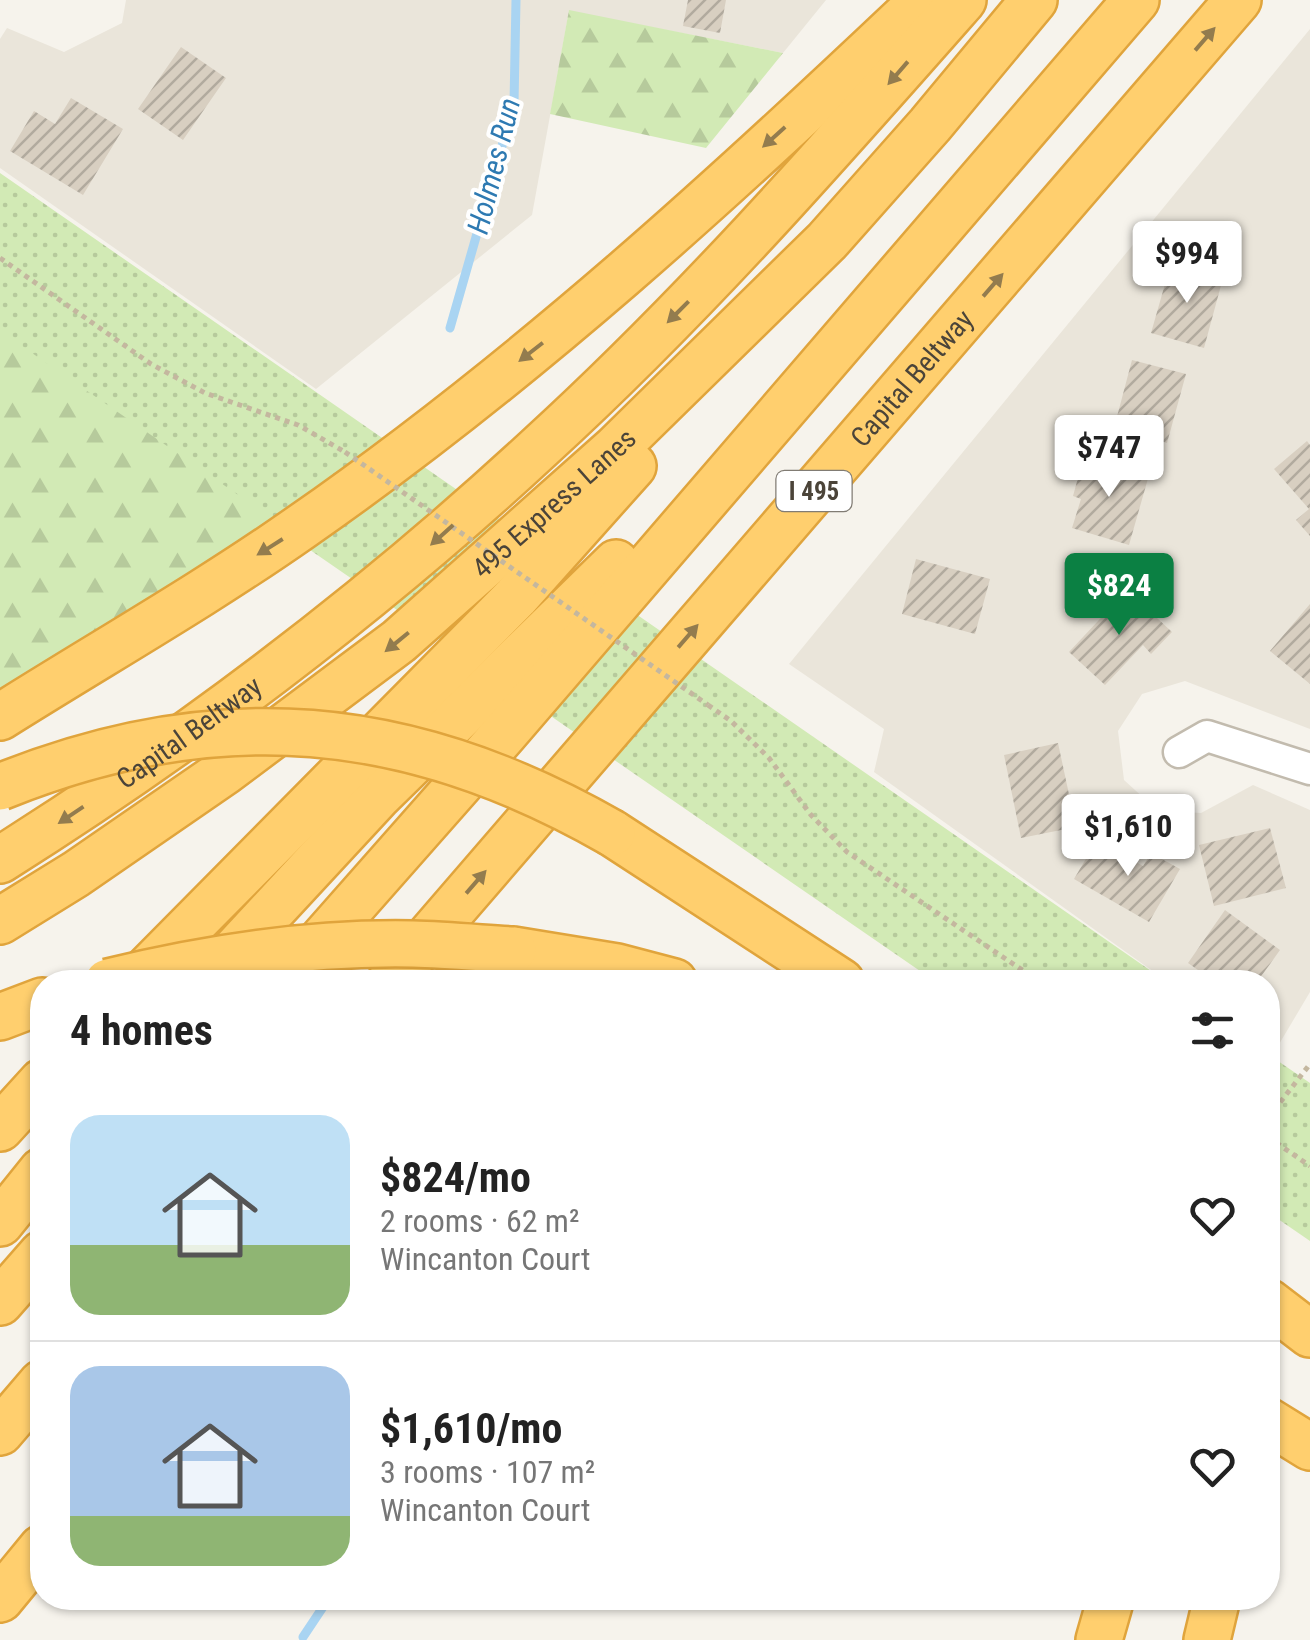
<!DOCTYPE html>
<html lang="en">
<head>
<meta charset="utf-8">
<style>
	body { margin:0; font-family:"Roboto Condensed",sans-serif; background:#f2f2f2; color:#222; height:100vh; display:flex; flex-direction:column; font-size:38px; white-space:nowrap }
	* { box-sizing:border-box; margin:0 }
	p { font-size:32px; color:#767676 }
	.icon { flex:none; width:55px; height:55px; fill:none; stroke:currentColor; stroke-width:2; stroke-linecap:round; stroke-linejoin:round }
	.map { position:relative; flex:1; overflow:hidden }
	.details { position:absolute; left:30px; top:970px; width:1250px; height:640px; display:flex; flex-direction:column; background:#fff; border-radius:40px; box-shadow:0 2px 8px #0004 }
	.details>* { flex:none }
	.price { position:absolute; translate:-50% -85px; padding:0 22px; border-radius:10px; background:#fff; color:#222; font-size:32px; line-height:65px; filter:drop-shadow(0 2px 5px #0008) }
	.price::after { content:''; position:absolute; left:50%; top:60px; width:30px; height:22px; margin-left:-15px; background:inherit; clip-path:polygon(0 0,100% 0,50% 100%) }
	.price.on { background:#0b8043; color:#fff }
	ul { padding:0; list-style:none }
	li { display:flex; align-items:center; gap:30px; height:250px; padding:0 40px }
	li+li { border-top:2px solid #e0e0e0 }
	li span { display:grid; place-items:center; flex:none; width:280px; height:200px; border-radius:30px; color:#555 }
	li>.icon { margin-inline-start:auto }
	span .icon { width:120px; height:120px; fill:#fffc; stroke-width:1 }
	li b { font-size:42px }
	h2 { display:flex; justify-content:space-between; align-items:center; height:120px; padding:0 40px; font-size:42px }
	.map>svg:first-child { display:block }
</style>
</head>
<body>
<div class="map">
<svg width="1310" height="1640" viewBox="0 0 1310 1640">
	<defs>
		<pattern id="grass-dots" width="8" height="8" patternUnits="userSpaceOnUse" patternTransform="scale(2.5)"><rect width="8" height="8" fill="#d2eab5"/><path d="M2 2h.1M6 6h.1" fill="none" stroke="#b6ca9c" stroke-width="1.8" stroke-linecap="round"/></pattern>
		<pattern id="forest-firs" width="22" height="20" patternUnits="userSpaceOnUse" patternTransform="scale(2.5)"><rect width="22" height="20" fill="#d2eab5"/><path d="M5 1l3.5 6h-7zM16 11l3.5 6h-7z" fill="#b6ca9c"/></pattern>
		<pattern id="building-hatch" width="6" height="6" patternUnits="userSpaceOnUse" patternTransform="scale(2.5)"><rect width="6" height="6" fill="#d8cfc1"/><path d="M-1 1l2-2M0 6l6-6M5 7l2-2" fill="none" stroke="#b1aa9e"/></pattern>
	</defs>
	<rect width="100%" height="100%" fill="#f6f3ec"/>
	<!-- residential -->
	<path fill="#eae5da" d="M126,0h700l-43,53 -214,-42 -37,204 -216,174 -316,-221v-129l7,-11 57,24 58,-29z
		M1310,29v700l-125,-48 -43,13 -24,37 6,49 33,30 44,3 52,-28 57,25v182l-38,64 -4,-3v-71h-100l-294,-210 10,-43 -95,-65z"/>
	<!-- grass -->
	<path fill="url(#grass-dots)" d="M0,173l1167,809h-231l-936,-646z
		M1268,1054l42,29v158l-42,-29z"/>
	<!-- forest -->
	<path fill="url(#forest-firs)" d="M569,10l214,43 -77,95 -156,-34z
		M0,331l279,192 -279,175z"/>
	<g fill="none" stroke-linecap="round" stroke-linejoin="round">
		<!-- stream -->
		<path stroke="#a9d4f2" stroke-width="9" d="M450,328l64,-224 2,-104
			M303,1637l26,-39"/>
	</g>
	<!-- building -->
	<path fill="url(#building-hatch)" d="M688,0h38l-6,33 -37,-7z
		M181,47l45,31 -43,62 -45,-31z
		M71,98l52,31 -40,66 -73,-44 24,-40 21,13z
		M1171,263l52,15 -19,70 -53,-15z
		M1132,360l54,14 -19,69 -53,-15z
		M1307,441l3,4v91l-14,-16 13,-11 -35,-40z
		M1084,456l65,19 -20,70 -57,-17 9,-29 -8,-3z
		M916,559l74,20 -15,55 -73,-20z
		M1127,590l45,42 -21,22 -8,-9 -38,40 -36,-33z
		M1310,604v80l-40,-33z
		M1058,743l18,84 -55,11 -17,-83z
		M1270,828l16,60 -72,18 -15,-61z
		M1097,840l46,26 8,-13 29,16 -31,53 -75,-43z
		M1225,910l55,40 -23,32h-42l-27,-19z"/>
	<g fill="none" stroke-linecap="round" stroke-linejoin="round">
		<!-- minor casing -->
		<g stroke="#c2bbae" stroke-width="35">
			<path id="minor" d="M1179,752l28,-16 103,33"/>
		</g>
		<!-- highway casing -->
		<g stroke="#e0a43c" stroke-width="50">
			<g id="highway">
				<path d="M0,717c100,-63 204,-122 301,-190 223,-155 425,-340 622,-527"/>
				<path d="M612,833l229,149"/>
				<path id="s1" d="M0,860c192,-121 375,-260 541,-414 151,-138 287,-293 422,-446"/>
				<path id="s2" d="M0,921l76,-47 148,-102 175,-131 216,-192 212,-208 103,-116 104,-125"/>
				<path d="M513,950l104,17 57,15"/>
				<path d="M213,974l164,-177 239,-234"/>
				<path d="M135,982l381,-385 117,-131"/>
				<path d="M285,982l218,-247 633,-735"/>
				<path id="s3" d="M390,982l848,-982"/>
				<path d="M0,1017l42,-16"/>
				<path d="M0,1128l42,-46"/>
				<path d="M0,1223l42,-52"/>
				<path d="M0,1302l42,-48"/>
				<path d="M1268,1302l42,32"/>
				<path d="M1268,1421l42,26"/>
				<path d="M0,1432l42,-49"/>
				<path d="M0,1599l42,-51"/>
				<path d="M1099,1640l12,-42"/>
				<path d="M1207,1640l10,-42"/>
			</g>
		</g>
		<!-- path -->
		<path stroke="#c4b79f" stroke-width="5" stroke-dasharray="5 5" stroke-linecap="butt" d="M0,258l151,106 54,29 93,32 47,27
			M708,705l23,16 38,37 42,57 36,37 193,130
			M1268,1118l42,-54
			M1268,1137l42,29"/>
		<!-- minor -->
		<use href="#minor" stroke="#fff" stroke-width="30"/>
		<!-- highway -->
		<use href="#highway" stroke="#ffcf6e" stroke-width="45"/>
		<!-- highway-bridge casing -->
		<g stroke="#e0a43c" stroke-width="50" stroke-linecap="butt">
			<path id="highway-bridge" d="M0,787c217,-88 410,-70 612,46
				M108,982c98,-24 204,-40 305,-38 34,1 67,4 100,6"/>
		</g>
		<!-- path-bridge -->
		<path stroke="#c4b79f" stroke-width="5" stroke-dasharray="5 5" stroke-linecap="butt" d="M345,452l363,253"/>
		<!-- highway-bridge -->
		<use href="#highway-bridge" stroke="#ffcf6e" stroke-width="45"/>
	</g>
	<!-- one-way arrows -->
	<defs><path id="oneway-solid" d="M-6-.8H1V-3.2L6.5 0L1 3.2V.8H-6Z" transform="scale(2.5)"/></defs>
	<g fill="#937c4e">
		<use href="#oneway-solid" transform="translate(1205 39) rotate(-49)"/>
		<use href="#oneway-solid" transform="translate(898 73) rotate(131)"/>
		<use href="#oneway-solid" transform="translate(774 137) rotate(138)"/>
		<use href="#oneway-solid" transform="translate(993 285) rotate(-49)"/>
		<use href="#oneway-solid" transform="translate(678 312) rotate(135)"/>
		<use href="#oneway-solid" transform="translate(531 352) rotate(142)"/>
		<use href="#oneway-solid" transform="translate(442 535) rotate(138)"/>
		<use href="#oneway-solid" transform="translate(270 547) rotate(148)"/>
		<use href="#oneway-solid" transform="translate(688 636) rotate(-49)"/>
		<use href="#oneway-solid" transform="translate(397 642) rotate(141)"/>
		<use href="#oneway-solid" transform="translate(71 815) rotate(146)"/>
		<use href="#oneway-solid" transform="translate(476 882) rotate(-49)"/>
	</g>
	<g text-anchor="middle" stroke-width="8" stroke-linejoin="round" paint-order="stroke">
		<!-- shield labels -->
		<rect fill="#fff" stroke="#817c74" stroke-width="2.5" x="776.5" y="471" width="75" height="40" rx="8"/>
		<g font-size="25" font-weight="bold" fill="#4b4439">
			<text x="814" y="500">I 495</text>
		</g>
		<!-- street labels -->
		<g font-size="28" fill="#4b4439" stroke="#fff">
			<text dy="10" stroke="none"><textPath href="#s3" startOffset="798">Capital Beltway</textPath></text>
			<text dy="10" stroke="none"><textPath href="#s2" startOffset="695">495 Express Lanes</textPath></text>
			<text dy="10" stroke="none"><textPath href="#s1" startOffset="228">Capital Beltway</textPath></text>
		</g>
		<!-- water labels -->
		<g font-size="30" font-style="italic" fill="#2e7ab2" stroke="#fff">
			<text transform="translate(494 166) rotate(-76)" y="10">Holmes Run</text>
		</g>
	</g>
</svg>
<b class="price" style="left:1187px;top:306px">$994</b>
<b class="price" style="left:1109px;top:500px">$747</b>
<b class="price on" style="left:1119px;top:638px">$824</b>
<b class="price" style="left:1128px;top:879px">$1,610</b>
<section class="details">
<h2>4 homes<svg class="icon" aria-label="filters" viewBox="0 0 24 24"><path d="M4 7h16M4 17h16"/><circle cx="9" cy="7" r="2"/><circle cx="15" cy="17" r="2"/></svg></h2>
<ul>
<li><span style="background:linear-gradient(#bfe0f5 65%,#8fb573 0)"><svg class="icon" aria-label="home" viewBox="0 0 24 24"><path d="M3 11l9-7 9 7M6 9v11h12V9"/></svg></span><div><b>$824/mo</b><p>2 rooms · 62 m²</p><p>Wincanton Court</p></div><svg class="icon" aria-label="heart" viewBox="0 0 24 24"><path d="M12 20l-8-8c-3-5 5-10 8-4 3-6 11-1 8 4z"/></svg></li>
<li><span style="background:linear-gradient(#a9c7e8 75%,#8fb573 0)"><svg class="icon" aria-label="home" viewBox="0 0 24 24"><path d="M3 11l9-7 9 7M6 9v11h12V9"/></svg></span><div><b>$1,610/mo</b><p>3 rooms · 107 m²</p><p>Wincanton Court</p></div><svg class="icon" aria-label="heart" viewBox="0 0 24 24"><path d="M12 20l-8-8c-3-5 5-10 8-4 3-6 11-1 8 4z"/></svg></li>
</ul>
</section>
</div>
</body>
</html>
